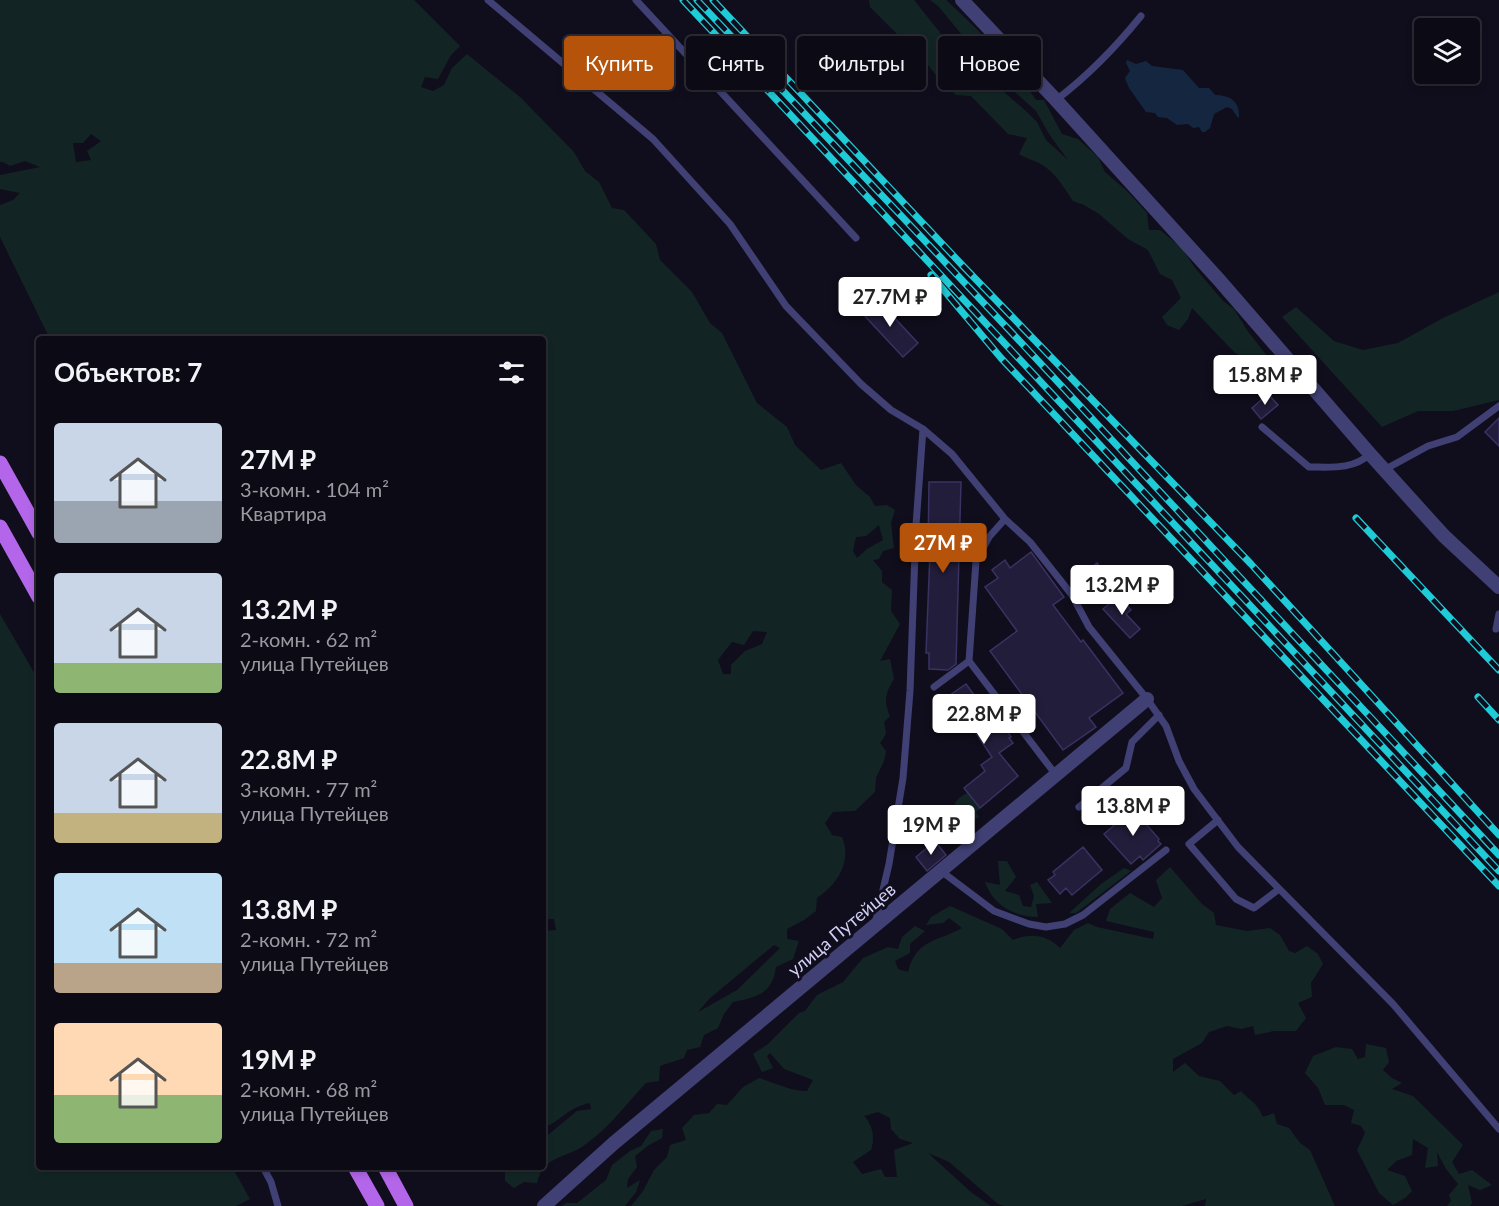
<!DOCTYPE html>
<html lang="ru">
<head>
<meta charset="utf-8">
<style>
	body { margin:0; font-family:Lato,sans-serif; background:#1a1822; color:#f1f3f6; height:100vh; display:flex; flex-direction:column; font-size:22px; white-space:nowrap }
	* { box-sizing:border-box; margin:0 }
	p { font-size:20px; color:#9a9aa0 }
	.icon { flex:none; width:33px; height:33px; fill:none; stroke:currentColor; stroke-width:2; stroke-linecap:round; stroke-linejoin:round }
	.map { position:relative; flex:1; overflow:hidden }
	.sheet { position:absolute; left:36px; top:336px; width:510px; height:834px; display:flex; flex-direction:column; background:#0c0a15; border-radius:6px; box-shadow:0 3px 9px #0003,0 0 0 2px #2c2b34 }
	.sheet>* { flex:none }
	.guide { position:absolute; left:564px; top:36px; width:570px; height:54px; display:flex; gap:12px }
	.fabs { position:absolute; left:1414px; top:18px; display:grid; gap:12px }
	.fabs a { display:grid; place-items:center; width:66px; height:66px; border-radius:6px; background:#0c0a15; box-shadow:0 3px 9px #0003,0 0 0 2px #2c2b34; font-size:30px }
	.price { position:absolute; translate:-50% -51px; padding:0 14px; border-radius:6px; background:#fff; color:#222; font-size:20px; line-height:39px; filter:drop-shadow(0 2px 3px #0008) }
	.price::after { content:''; position:absolute; left:50%; top:36px; width:18px; height:14px; margin-left:-9px; background:inherit; clip-path:polygon(0 0,100% 0,50% 100%) }
	.price.active { background:#b45309; color:#fff }
	ul { padding:0; list-style:none }
	li { display:flex; align-items:center; gap:18px; height:150px; padding:0 18px }
	li span { display:grid; place-items:center; flex:none; width:168px; height:120px; border-radius:6px; color:#555 }
	li>.icon { margin-inline-start:auto }
	span .icon { width:72px; height:72px; fill:#fffc; stroke-width:1 }
	li b { font-size:26px }
	h2 { display:flex; justify-content:space-between; align-items:center; height:72px; padding:0 18px; font-size:26px }
	.pill { padding:0 21px; border-radius:6px; background:#0c0a15; box-shadow:0 3px 9px #0003,0 0 0 2px #2c2b34; font-size:21px; line-height:54px }
	.pill.active { background:#b45309; color:#fff }
	.map>svg:first-child { display:block }
</style>
</head>
<body>
<div class="map">
<svg width="1499" height="1206" viewBox="0 0 1499 1206">
	<rect width="100%" height="100%" fill="#100e1c"/>
	<!-- green -->
	<path fill="#122524" fill-rule="evenodd" d="M0,0h414l46,46 -9,9 -13,24 -13,-2 -4,10 12,4 11,-6 8,-17 15,-14 53,43 54,55 11,19 14,11 13,26 12,2 32,34 4,16 32,32 18,31 12,10 35,70 30,24 8,18 26,25 20,-7 15,22 14,12 5,9 12,-1 8,5 -4,13 3,25 -11,3 -4,8 -6,1 9,11v11l10,8 -1,21 9,13 -20,37 10,-2 4,20c-8,12 -11,23 -4,37l-6,6 2,12 -6,9 6,8 -2,10 -8,17 -1,14 -20,19 -22,1 -8,11 7,12 10,2c10,24 -4,47 -25,61l-1,13 -12,9 -17,9v10l12,2 -6,18 -17,8c-4,27 -18,30 -43,35l-9,12 -6,14 -14,7 -4,12 -13,3 -3,8 -24,8 -1,15 -13,2c-19,20 -37,45 -60,61 -19,15 -42,10 -49,39l-13,-1 -10,6 -9,-7v-12l3,-2h35v-28l34,-28 14,-2 -1,-6c-24,5 -27,17 -47,25v-197l13,-1 -2,-11h-9l-2,3v-583h-493l-50,-102v-32l13,-5 7,-7 -20,-4v-14l40,-8 -15,-6 -15,5 -7,-4h-3zM91,134l10,7 -14,10 4,9 -15,2 -3,-19h10zM879,525l4,15 -16,9 -10,9 -4,-7 3,-14 10,-1zM753,631l14,1 -5,12 -17,7 -14,14v9h-8l-5,-14 14,-18 12,3zM774,945l6,3 -43,42 -39,22 11,-13z
		M869,0h45l32,40 14,7 24,27 44,39 9,9 9,18 22,20 -19,-26 -13,-23 -31,-28 -14,-21 -11,-5 -41,-50 -9,-7h16c33,30 66,63 90,100h8l18,34 16,5 20,18 7,15 22,19 20,22 2,17h11l22,18 13,20 28,33 11,8 13,21 27,35 -4,7 -11,1 -9,-12 -15,-8 -43,-45 -4,11 -9,11 -12,-5 -5,-8 19,-19 -9,-18 -12,-6 -12,-24 -20,-11 -29,-25 -15,-9 -11,-4c-8,-12 -18,-29 -32,-37 -7,-4 -14,-5 -22,-10l8,-16 -19,-4 -37,-38 -15,-1 -15,-13 -12,-16 -59,-59z
		M1499,292v108l-46,11h-35l-36,16 -100,-110 14,-10 38,34 29,9 35,-7 45,-25z
		M0,614l39,67v486h193l18,32 -14,7h-236z
		M968,793l12,16 -4,3 3,5 -6,4 -8,-5 4,11 -9,-1 -9,-12c3,-11 6,-17 17,-21z
		M998,861h9l9,16 -11,14 14,4 4,11 8,1 3,-11 -4,-11 7,-3 15,21 -16,1 2,13c-24,0 -45,-12 -53,-35l15,3z
		M1170,867l32,37 12,9 2,12 31,6 23,-3 10,7 9,16 6,2 12,-7 11,8 5,10 -12,19 1,14 -14,6 8,15 -10,13h-22l-19,4 -2,-9 -12,3 -14,-3 -18,6 -7,11 -29,16v13l12,-9 14,13 21,5 14,14 7,-4c10,11 15,10 22,26l11,-4 3,11 12,4 11,15 10,7 25,56h-130l1,-7 -24,7h-178l-6,-2 -49,-42 -21,-9 44,40 19,13h-360l12,-15 11,-21 13,-13 3,-12 16,-5 -4,-12 12,-13 15,-2 8,-9 10,1 16,-18 16,-9c14,4 35,14 48,13l6,-11 -29,-11 -14,-16 -3,3 6,12 -11,4 -9,-18 15,-10 31,-31 6,-2 12,-16 26,-13 20,-24 25,-11 10,2 4,-12 13,-11 10,5 -15,13v9l-15,8 3,8 10,3c8,-33 29,-30 54,-44l-13,-10 -6,5 -17,2 5,-8 19,-11 52,23 11,11c17,-7 33,-6 47,8l14,-18 14,-7 9,4 56,12 1,-7 -48,-11 4,-12 20,-16 24,14 8,-9 -6,-18zM878,1112l12,6 1,11 9,10 13,4 -19,7 3,27h-12l-4,-8 -19,5 -9,-12 18,-12c4,-12 2,-25 -7,-34z
		M1124,868l7,3 -55,42h-7l32,-29z
		M1366,1044l20,4 3,14 -6,8 9,8 10,5 -10,6 21,7 50,49 -11,17 7,12 13,-4 20,15 -12,5 -12,-5 4,18 -2,3h-23l4,-5 -2,-6 9,-11 -12,-15 -9,-17 1,14 -13,2 3,-20 -15,-9 -1,16 -16,6 -9,9 18,6 7,15 -7,7 -12,7 -14,-12 -22,-43 8,-17 -4,-7 -10,-3 3,-13 -10,-5h-19l-7,-17 -13,-15 8,-17 23,-9 16,2 6,10 7,-2z
		M663,1129l-1,9 -13,7 -14,11 2,11 -9,12 -1,9 13,-8 -4,12 -11,14h-63l4,-3h11l29,-23 6,-15 18,-14 11,-5 10,-15z"/>
	<!-- water -->
	<path fill="#152740" d="M1127,60l9,4 10,-3 6,5 31,4 16,18h10l6,7c14,0 25,6 24,22l-1,1 -6,-9 -5,-2 -13,7 -4,14 -5,4h-3l-3,-5 -6,1 -5,-4 -11,1 -10,-7 -9,-1 -3,-4 -9,-1 -17,-24 -4,-10 5,-7 -4,-8z"/>
	<!-- building -->
	<path fill="#221d3a" stroke="#3a3263" stroke-width="1.5" d="M876,298l42,45 -15,14 -42,-45z
		M1268,394l10,11 -17,14 -9,-11z
		M1499,418v28l-14,-14z
		M929,482h32l-5,182 -8,6 -19,-1v-16h-3l4,-101h-2z
		M1031,552l33,45 -11,8 28,37 2,-2 40,53 -34,25 7,9 -33,23 -73,-99 27,-20 -32,-44 13,-9 -6,-8 13,-10 5,8z
		M1097,563l8,11 -22,19 -9,-10z
		M1118,596l13,14 -5,4 14,15 -10,9 -27,-29z
		M966,684l27,37 5,-4 13,20 -2,1 4,5 -14,10 19,23 -38,32 -16,-20 21,-17 -4,-6 11,-8 -22,-33 -7,5 -20,-29z
		M1133,809l26,30 -1,2 3,3 -18,16 -3,-4 -9,8 -27,-30z
		M935,841l11,14 -19,16 -11,-14z
		M1083,847l19,23 -30,25 -6,-7 -6,6 -12,-14 7,-5 -2,-3z"/>
	<g fill="none" stroke-linecap="round" stroke-linejoin="round">
		<!-- lane -->
		<path stroke="#404075" stroke-width="7" d="M488,0l165,139 77,85 56,82 75,78 30,26 32,19 29,25 53,65 25,23 42,53 17,32 58,72 19,27 13,35 15,28 44,58 155,157 106,125
			M636,0l220,238
			M1056,100c33,-25 59,-52 85,-84
			M1262,427l47,40c21,0 44,3 61,-13
			M1384,470l44,-24 29,-9 42,-31
			M1005,519l-16,18 -13,24 -7,100 87,114
			M1496,629l3,-15
			M934,687l35,-26
			M1079,807l47,-39 6,-26 27,-27
			M1218,820l-29,24 47,55 18,9 25,-19
			M941,871l53,40 35,13 17,3 19,-3 18,-9 83,-65
			M875,924l14,-60 14,-86 7,-87 6,-166 7,-96
			M263,1167l8,15 7,24"/>
		<!-- street -->
		<path stroke="#404075" stroke-width="14" d="M962,0l94,100 164,181 150,173 74,82 55,51
			M544,1206l70,-63 533,-444"/>
		<!-- primary -->
		<path stroke="#b366e9" stroke-width="15" d="M0,463l39,70
			M0,527l39,70
			M355,1167l22,39
			M385,1167l21,39"/>
		<!-- rail casing -->
		<g stroke="#1fcbd6" stroke-width="7">
			<path id="rail" d="M683,0l816,871
				M697,0l316,334 486,521
				M713,0l250,266 288,298 248,271
				M931,275l70,83 498,528
				M1356,518l143,152
				M1478,697l21,23"/>
		</g>
		<!-- rail -->
		<use href="#rail" stroke="#100e1c" stroke-width="4.5" stroke-dasharray="14" stroke-linecap="butt"/>
	</g>
	<g text-anchor="middle" stroke-width="6" stroke-linejoin="round" paint-order="stroke">
		<!-- street labels -->
		<g font-size="18" fill="#d3d0f8" stroke="#100e1c">
			<text transform="translate(842 930) rotate(-40)" y="6">улица Путейцев</text>
		</g>
	</g>
</svg>
<div class="fabs">
<a><svg class="icon" aria-label="layers" viewBox="0 0 24 24"><path d="M12 4l9 5-9 5-9-5zM3 14l9 5 9-5"/></svg></a>
</div>
<b class="price" style="left:890px;top:328px">27.7M ₽</b>
<b class="price" style="left:1265px;top:406px">15.8M ₽</b>
<b class="price active" style="left:943px;top:574px">27M ₽</b>
<b class="price" style="left:1122px;top:616px">13.2M ₽</b>
<b class="price" style="left:984px;top:745px">22.8M ₽</b>
<b class="price" style="left:1133px;top:837px">13.8M ₽</b>
<b class="price" style="left:931px;top:856px">19M ₽</b>
<div class="guide">
<a class="pill active">Купить</a>
<a class="pill">Снять</a>
<a class="pill">Фильтры</a>
<a class="pill">Новое</a>
</div>
<section class="sheet">
<h2>Объектов: 7<svg class="icon" aria-label="filters" viewBox="0 0 24 24"><path d="M4 7h16M4 17h16"/><circle cx="9" cy="7" r="2"/><circle cx="15" cy="17" r="2"/></svg></h2>
<ul>
<li><span style="background:linear-gradient(#c9d6e8 65%,#9aa5b1 0)"><svg class="icon" aria-label="home" viewBox="0 0 24 24"><path d="M3 11l9-7 9 7M6 9v11h12V9"/></svg></span><div><b>27M ₽</b><p>3-комн. · 104 m²</p><p>Квартира</p></div></li>
<li><span style="background:linear-gradient(#c9d6e8 75%,#8fb573 0)"><svg class="icon" aria-label="home" viewBox="0 0 24 24"><path d="M3 11l9-7 9 7M6 9v11h12V9"/></svg></span><div><b>13.2M ₽</b><p>2-комн. · 62 m²</p><p>улица Путейцев</p></div></li>
<li><span style="background:linear-gradient(#c9d6e8 75%,#c2b280 0)"><svg class="icon" aria-label="home" viewBox="0 0 24 24"><path d="M3 11l9-7 9 7M6 9v11h12V9"/></svg></span><div><b>22.8M ₽</b><p>3-комн. · 77 m²</p><p>улица Путейцев</p></div></li>
<li><span style="background:linear-gradient(#bfe0f5 75%,#b9a48a 0)"><svg class="icon" aria-label="home" viewBox="0 0 24 24"><path d="M3 11l9-7 9 7M6 9v11h12V9"/></svg></span><div><b>13.8M ₽</b><p>2-комн. · 72 m²</p><p>улица Путейцев</p></div></li>
<li><span style="background:linear-gradient(#ffd9b3 60%,#8fb573 0)"><svg class="icon" aria-label="home" viewBox="0 0 24 24"><path d="M3 11l9-7 9 7M6 9v11h12V9"/></svg></span><div><b>19M ₽</b><p>2-комн. · 68 m²</p><p>улица Путейцев</p></div></li>
</ul>
</section>
</div>
</body>
</html>
